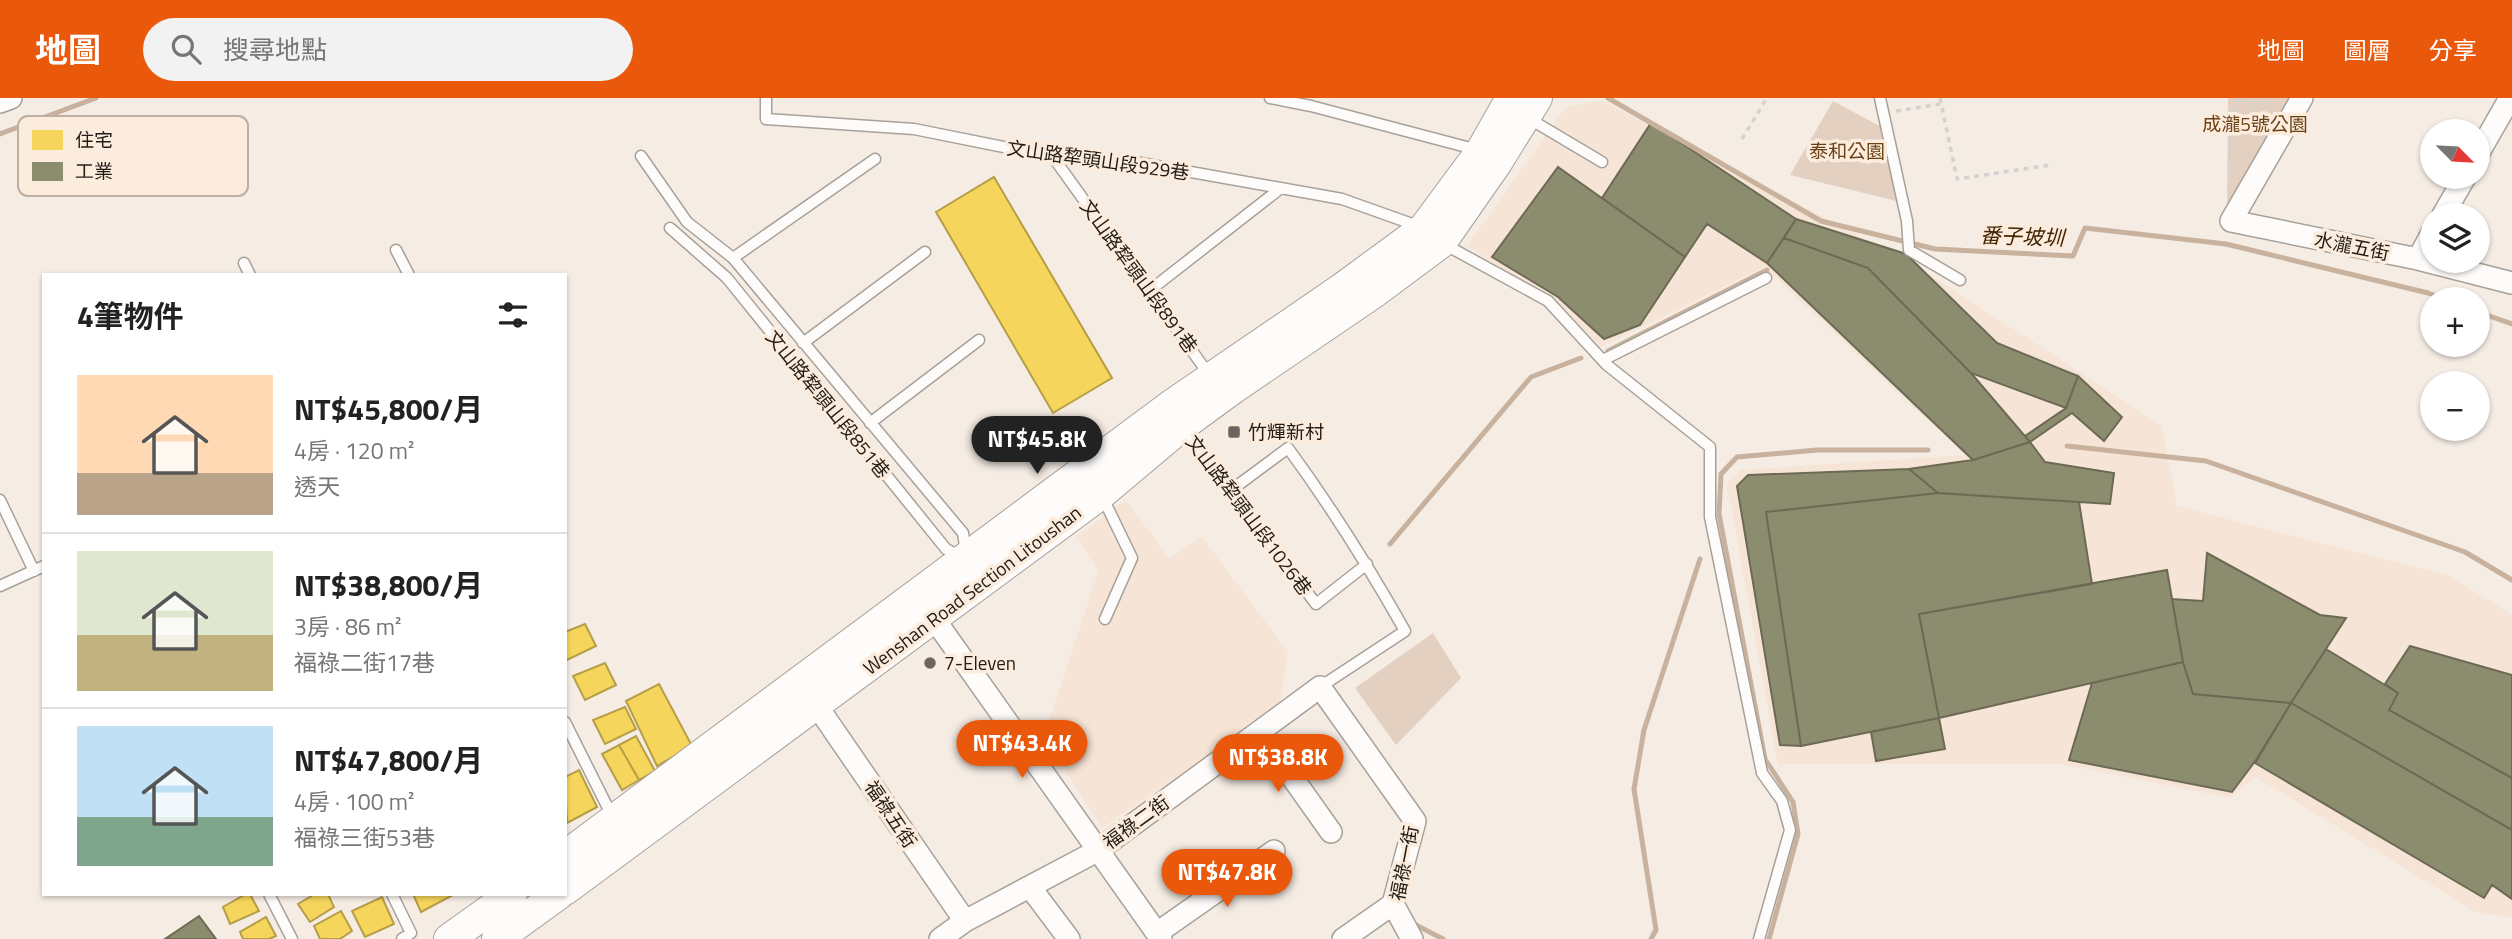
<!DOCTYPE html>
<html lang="zh-TW">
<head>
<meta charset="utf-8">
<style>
	body { margin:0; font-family:"Titillium Web","Noto Sans TC",sans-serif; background:#f2f2f2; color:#222; height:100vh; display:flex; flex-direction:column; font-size:26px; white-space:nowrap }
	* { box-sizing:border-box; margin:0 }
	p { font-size:23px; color:#767676 }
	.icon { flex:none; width:38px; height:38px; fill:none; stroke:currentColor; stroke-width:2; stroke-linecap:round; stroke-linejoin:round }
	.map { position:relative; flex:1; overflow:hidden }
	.drawer { position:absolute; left:42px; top:175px; width:525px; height:623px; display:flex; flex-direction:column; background:#fff; border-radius:0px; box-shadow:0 2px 5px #0004 }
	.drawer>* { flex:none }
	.needle { width:46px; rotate:114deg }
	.tools { position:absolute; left:2420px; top:21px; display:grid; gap:14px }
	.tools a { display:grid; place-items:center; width:70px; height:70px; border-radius:50%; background:#fff; box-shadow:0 2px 5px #0004; font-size:35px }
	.price { position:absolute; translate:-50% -60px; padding:0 16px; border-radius:24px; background:#ea580c; color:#fff; font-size:23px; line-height:46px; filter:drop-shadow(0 2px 4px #0008) }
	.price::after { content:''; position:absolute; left:50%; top:42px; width:21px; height:16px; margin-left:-10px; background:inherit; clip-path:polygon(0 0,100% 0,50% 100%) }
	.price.selected { background:#222; color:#fff }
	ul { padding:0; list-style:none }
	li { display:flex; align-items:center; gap:21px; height:175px; padding:0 35px }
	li+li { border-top:2px solid #e0e0e0 }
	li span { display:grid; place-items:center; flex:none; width:196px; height:140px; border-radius:0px; color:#555 }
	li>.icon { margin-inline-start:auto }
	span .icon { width:84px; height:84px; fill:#fffc; stroke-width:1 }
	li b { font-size:30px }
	h2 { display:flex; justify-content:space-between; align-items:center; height:84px; padding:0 35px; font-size:30px }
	header { display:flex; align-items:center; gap:42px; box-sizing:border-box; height:98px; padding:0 35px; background:#ea580c; color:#fff }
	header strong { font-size:33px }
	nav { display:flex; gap:38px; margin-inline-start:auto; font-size:24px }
	.search { width:490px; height:63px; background:#f2f2f2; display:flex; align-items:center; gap:18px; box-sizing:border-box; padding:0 24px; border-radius:38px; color:#767676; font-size:26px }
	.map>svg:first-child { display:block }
</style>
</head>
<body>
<header>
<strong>地圖</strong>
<div class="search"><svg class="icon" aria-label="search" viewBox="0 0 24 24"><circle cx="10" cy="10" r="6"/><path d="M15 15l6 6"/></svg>搜尋地點</div>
<nav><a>地圖</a><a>圖層</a><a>分享</a></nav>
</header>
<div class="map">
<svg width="2512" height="841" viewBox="0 0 2512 841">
	<rect width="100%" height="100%" fill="#f5ece4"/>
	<!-- built -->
	<path fill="#f6e5d6" d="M1601,2l314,165 247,161 15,80 273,70 62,39v303l-36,-6 -220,-135 -26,21 -169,-34h-283l-51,-280 13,-14 225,-15 -201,-188 -163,80 -50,-48 -84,-53 98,-138z
		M1126,402l43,58 33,-21 86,115 -8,54 -178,122 -58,-92 54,-164 -21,-36z"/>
	<!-- green -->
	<path fill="#e3d0c0" d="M2228,0h72l-73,125z
		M1833,3l54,29 18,73 -115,-28z
		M1433,535l28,45 -65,67 -41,-57z"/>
	<!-- homes -->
	<path fill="#f6d55c" stroke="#b69e47" stroke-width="2" d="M994,79l118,201 -59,35 -117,-201z
		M585,526l11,22 -31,15v-29z
		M605,565l11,22 -31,15 -12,-24z
		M659,586l33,62 -35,20 -31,-65z
		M625,609l11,22 -31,15 -12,-24z
		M636,638l19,35 -16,9 -20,-35z
		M619,647l20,35 -17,10 -20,-36z
		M579,672l18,37 -30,16 -2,-46z
		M246,796h4l9,17 -29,13 -7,-17z
		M315,796h13l6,13 -24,15 -12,-18z
		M413,796h39l1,1 -32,17z
		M382,799l12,27 -29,13 -13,-26z
		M341,813l11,20 -12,8h-20l-6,-13z
		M266,819l10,19 -7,3h-26l-3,-7z"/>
	<!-- industry -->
	<path fill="#8c8c6e" stroke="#6c6a54" stroke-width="2" d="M1651,25l145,96 -29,44 -60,-39 -22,33 -83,-59z
		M1558,69l127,90 -45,68 -36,14 -46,-42 -66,-40z
		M1796,121l110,35 91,89 81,33 -12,32 -95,-35 -103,-105 -84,-30z
		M1784,140l84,30 103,105 59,69 -57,18 -206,-197z
		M2078,278l44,41 -18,24 -32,-28 -42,29 -5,-6 41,-28z
		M2030,344l15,20 69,11 -4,31 -172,-11 -29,-24 64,-9z
		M1909,371l29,24 -172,19 35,234 -21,-1 -43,-259 11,-11z
		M1938,395l141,9 13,82 -173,30 20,104 -138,28 -35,-234z
		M2207,455l113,62 26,3 -55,85 -98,-9 -10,-32 -11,-63 31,2z
		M2167,472l16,92 -244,56 -20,-104z
		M2410,548l102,29v103l-123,-68 9,-17 -13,-9z
		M2326,551l72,44 -9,17 123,68v52l-221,-127z
		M2183,564l10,32 98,9 -35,57 -24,32 -163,-32 23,-77z
		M2291,605l221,127v69l-20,-14 -8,13 -229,-135z
		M1939,620l6,31 -69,12 -5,-29z
		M199,818l17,23h-51z"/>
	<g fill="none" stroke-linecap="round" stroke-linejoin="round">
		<!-- stream -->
		<path stroke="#c8b19d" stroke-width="5" d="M1608,0l213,123 114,28 138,7 12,-28 141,16 202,49 17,6
			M0,36l96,-36
			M2478,214l34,12
			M1608,253l159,-81
			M2067,348l139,15 259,91 47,28
			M1390,446l141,-167 50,-19
			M1414,826l29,15
			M1651,841l5,-9 -22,-141 10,-59 56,-171
			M1769,841l29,-105 -5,-32 -28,-43 -46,-245 2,-40 16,-17 80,-7h111"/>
		<!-- lane casing -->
		<g stroke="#a7a19a" stroke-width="13">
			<path id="lane" d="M766,0v21l148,10 139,28 82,5 207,37 76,27
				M1270,0l41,8 167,44
				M1880,0l27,123 2,29 51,30
				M1528,20l74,44
				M641,58l46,66 46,36 142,-99
				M1053,59l157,219
				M670,130l57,50 219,271 15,8
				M1442,145l106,58 59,64 103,82v70l52,256 20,28 8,29 -31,109
				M396,152l13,25
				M733,160l230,275 3,20
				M244,165l6,12
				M1149,193l132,-103
				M803,245l122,-91
				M1603,262l163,-82
				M870,325l109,-83
				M1183,329l133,177 51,-40
				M1230,393l58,-43c43,59 81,119 117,183l-85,56
				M1102,398l30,62 -27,61
				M0,402l34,71
				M0,488l44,-20
				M565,624l48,96
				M269,796l23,45
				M392,796l19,39 -9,6"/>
		</g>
		<!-- street casing -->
		<g stroke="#a7a19a" stroke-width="24">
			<path id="street" d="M2302,0l-71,123 187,38 94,24
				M0,4l11,-4
				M2478,56l32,-56
				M2443,117l22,-38
				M2418,161l14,-26
				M925,508l236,333
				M817,608l148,215
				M1260,634l71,100
				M1030,789l39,52
				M1157,835l117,-82
				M940,841l25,-18 132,-70 223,-164 95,134 -22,83 19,35
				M1343,841l50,-35"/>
		</g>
		<!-- secondary casing -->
		<g stroke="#a7a19a" stroke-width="32">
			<path id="secondary" d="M565,758l605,-450 171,-117 83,-61 57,-77 30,-53
				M565,792l536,-396 81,-68 52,-38 141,-96 66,-49 55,-79 41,-66
				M449,841l63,-45
				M497,841l62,-45"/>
		</g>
		<!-- path -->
		<path stroke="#d4d2d0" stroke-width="3.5" stroke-dasharray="5 5" stroke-linecap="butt" d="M1940,0l17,81 93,-14
			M2238,0l-5,26 -3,42 8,6
			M2244,0l4,5 10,3 10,-8
			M1896,13l44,-7
			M1742,41l25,-41"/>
		<!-- lane -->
		<use href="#lane" stroke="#fefcfb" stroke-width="10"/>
		<!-- street -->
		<use href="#street" stroke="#fefcfb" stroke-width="21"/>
		<!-- secondary -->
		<use href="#secondary" stroke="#fefcfb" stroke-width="30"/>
	</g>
	<!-- markers -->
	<g fill="#6c655f" stroke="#fcecdd" stroke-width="2.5">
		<rect x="1227" y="327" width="14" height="14" rx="3.5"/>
		<circle cx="930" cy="565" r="7"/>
	</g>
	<g text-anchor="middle" stroke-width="7" stroke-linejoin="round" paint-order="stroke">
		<!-- park labels -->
		<g font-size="19" fill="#694115" stroke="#fcecdd">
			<text x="2255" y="33">成瀧5號公園</text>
			<text x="1847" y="60">泰和公園</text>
		</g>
		<!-- street labels -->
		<g font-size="19" fill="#221c17" stroke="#fcecdd">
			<text transform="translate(1098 62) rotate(8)" y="7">文山路犂頭山段929巷</text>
			<text transform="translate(2352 148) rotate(11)" y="7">水瀧五街</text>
			<text transform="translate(1139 178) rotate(54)" y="7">文山路犂頭山段891巷</text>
			<text transform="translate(828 306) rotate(51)" y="7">文山路犂頭山段851巷</text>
			<text transform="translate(1249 417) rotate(53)" y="7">文山路犂頭山段1026巷</text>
			<text transform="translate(972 492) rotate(-37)" y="7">Wenshan Road Section Litoushan</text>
			<text transform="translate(891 716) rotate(56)" y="7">福祿五街</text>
			<text transform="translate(1136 724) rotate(-36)" y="7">福祿二街</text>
			<text transform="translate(1404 765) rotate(-79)" y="7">福祿一街</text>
		</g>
		<!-- poi labels -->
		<g font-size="19" fill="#221c17" stroke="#fcecdd" text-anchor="start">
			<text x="1248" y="341">竹輝新村</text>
			<text x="944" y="572">7-Eleven</text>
		</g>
		<!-- water labels -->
		<g font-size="21" font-style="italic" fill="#412402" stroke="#fcecdd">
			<text transform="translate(2022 139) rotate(2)" y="7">番子坡圳</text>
		</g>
	</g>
	<!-- legend -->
	<rect x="18" y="18" width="230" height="80" rx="10" fill="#fcecdd" stroke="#bbaea2" stroke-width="2"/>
	<rect x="32" y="32" width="31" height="20" fill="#f6d55c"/>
	<rect x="32" y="64" width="31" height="19" fill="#8c8c6e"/>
	<g font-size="19" fill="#221c17">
		<text x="75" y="49">住宅</text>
		<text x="75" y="80">工業</text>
	</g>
</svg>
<div class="tools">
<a><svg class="needle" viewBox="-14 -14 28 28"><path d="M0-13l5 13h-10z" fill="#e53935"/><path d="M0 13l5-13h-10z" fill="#767676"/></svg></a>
<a><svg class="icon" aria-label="layers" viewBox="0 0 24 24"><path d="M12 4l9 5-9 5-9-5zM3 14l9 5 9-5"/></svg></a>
<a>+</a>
<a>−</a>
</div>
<b class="price selected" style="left:1037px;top:378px">NT$45.8K</b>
<b class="price" style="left:1022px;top:682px">NT$43.4K</b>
<b class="price" style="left:1278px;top:696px">NT$38.8K</b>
<b class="price" style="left:1227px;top:811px">NT$47.8K</b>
<section class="drawer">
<h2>4筆物件<svg class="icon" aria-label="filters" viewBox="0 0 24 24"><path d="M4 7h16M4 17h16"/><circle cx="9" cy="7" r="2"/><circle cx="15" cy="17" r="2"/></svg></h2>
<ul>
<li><span style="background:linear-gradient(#ffd9b3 70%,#b9a48a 0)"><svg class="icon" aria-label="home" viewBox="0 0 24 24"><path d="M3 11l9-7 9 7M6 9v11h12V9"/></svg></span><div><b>NT$45,800/月</b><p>4房 · 120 m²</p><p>透天</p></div></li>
<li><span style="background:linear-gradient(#dfe7d0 60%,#c2b280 0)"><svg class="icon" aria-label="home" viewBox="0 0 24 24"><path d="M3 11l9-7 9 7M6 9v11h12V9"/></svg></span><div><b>NT$38,800/月</b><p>3房 · 86 m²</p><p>福祿二街17巷</p></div></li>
<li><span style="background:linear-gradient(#bfe0f5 65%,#7fa58c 0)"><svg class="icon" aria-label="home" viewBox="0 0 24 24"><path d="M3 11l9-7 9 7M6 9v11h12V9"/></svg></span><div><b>NT$47,800/月</b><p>4房 · 100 m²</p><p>福祿三街53巷</p></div></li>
</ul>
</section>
</div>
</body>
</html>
